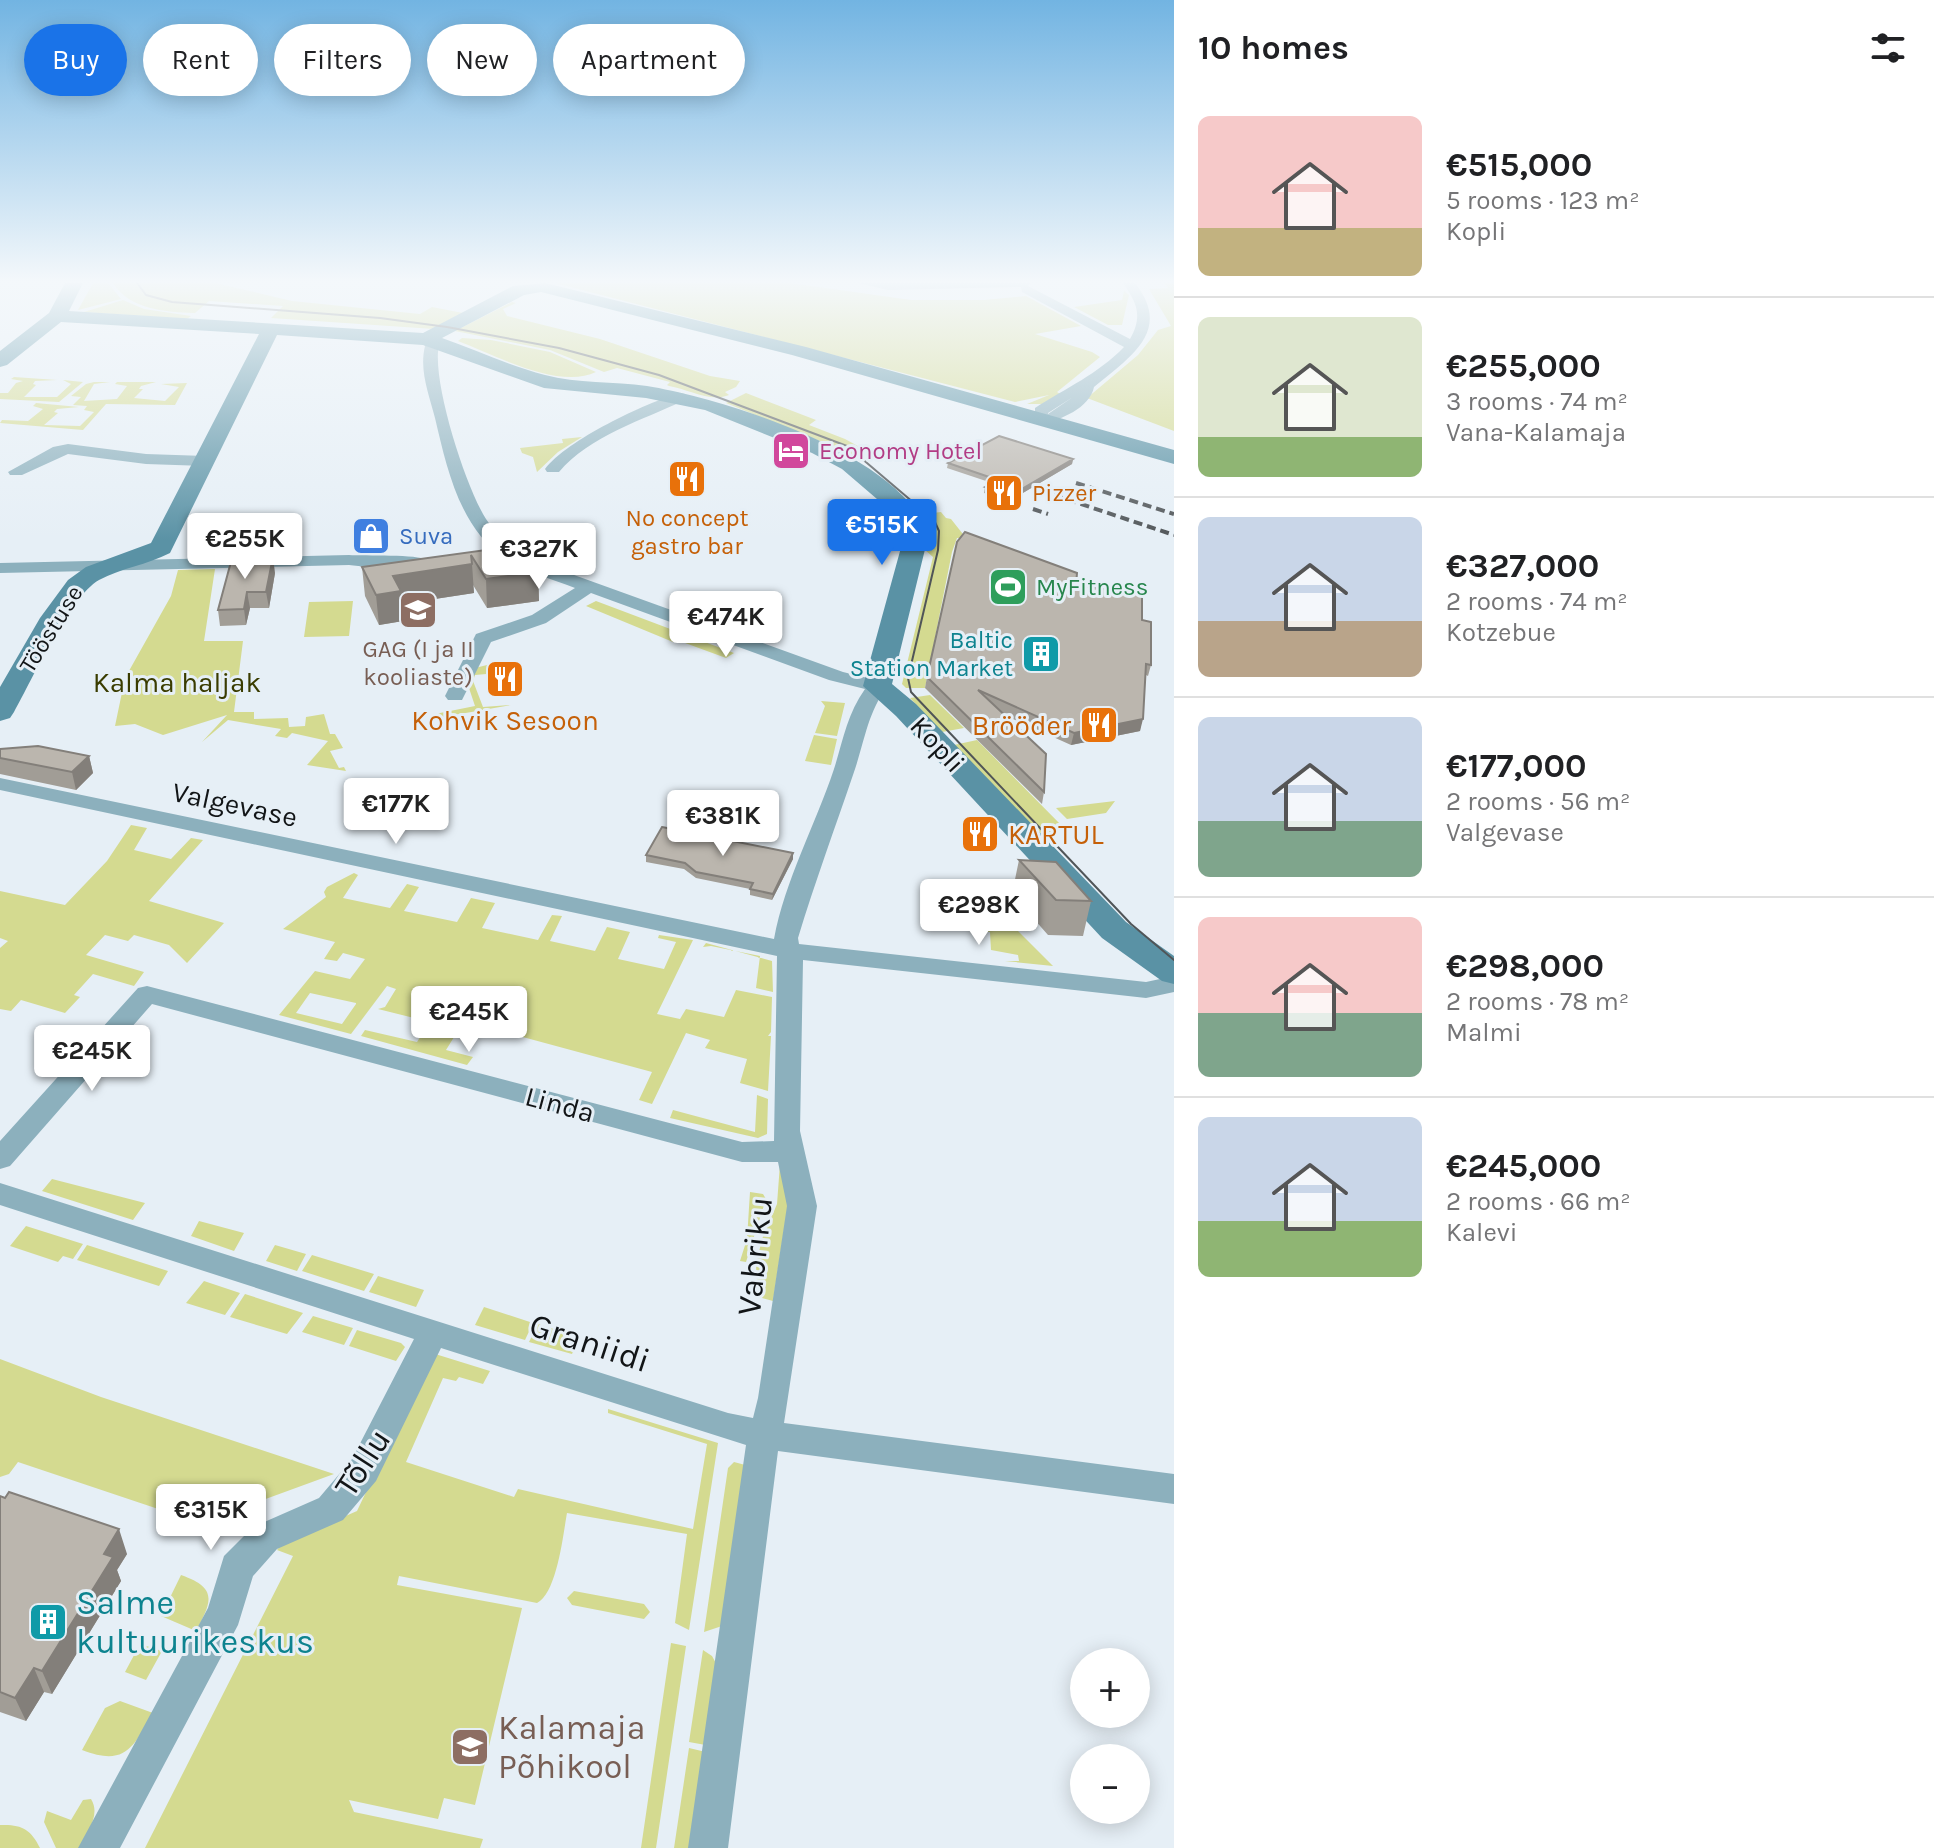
<!DOCTYPE html>
<html lang="en">
<head>
<meta charset="utf-8">
<style>
	body { margin:0; font-family:Karla,sans-serif; background:#f6f6f6; color:#202124; height:100vh; display:flex; flex-direction:column; font-size:30px; white-space:nowrap }
	* { box-sizing:border-box; margin:0 }
	p { font-size:26px; color:#757577 }
	.icon { flex:none; width:44px; height:44px; fill:none; stroke:currentColor; stroke-width:2; stroke-linecap:round; stroke-linejoin:round }
	.map { position:relative; flex:1; overflow:hidden }
	.sheet { display:flex; flex-direction:column; background:#fff; width:760px }
	.sheet>* { flex:none }
	.top-card { position:absolute; left:24px; top:24px; width:760px; height:72px; display:flex; gap:16px }
	.controls { position:absolute; left:1070px; top:1648px; display:grid; gap:16px }
	.controls a { display:grid; place-items:center; width:80px; height:80px; border-radius:50%; background:#fff; box-shadow:0 4px 20px #0003; font-size:40px }
	.price { position:absolute; translate:-50% -68px; padding:0 18px; border-radius:8px; background:#fff; color:#222; font-size:26px; line-height:52px; filter:drop-shadow(0 2px 4px #0008) }
	.price::after { content:''; position:absolute; left:50%; top:48px; width:24px; height:18px; margin-left:-12px; background:inherit; clip-path:polygon(0 0,100% 0,50% 100%) }
	.price.active { background:#1a73e8; color:#fff }
	ul { padding:0; list-style:none }
	li { display:flex; align-items:center; gap:24px; height:200px; padding:0 24px }
	li+li { border-top:2px solid #e0e0e0 }
	li span { display:grid; place-items:center; flex:none; width:224px; height:160px; border-radius:12px; color:#555 }
	li>.icon { margin-inline-start:auto }
	span .icon { width:96px; height:96px; fill:#fffc; stroke-width:1 }
	li b { font-size:34px }
	h2 { display:flex; justify-content:space-between; align-items:center; height:96px; padding:0 24px; font-size:34px }
	.tag { padding:0 28px; border-radius:36px; background:#fff; box-shadow:0 4px 20px #0003; font-size:28px; line-height:72px }
	.tag.active { background:#1a73e8; color:#fff }
	main { display:flex; flex:1; min-height:0 }
	.map>svg:first-child { display:block }
</style>
</head>
<body>
<main>
<div class="map">
<svg width="1174" height="1848" viewBox="0 0 1174 1848">
	<rect width="100%" height="100%" fill="#e6eff6"/>
	<!-- green -->
	<path fill="#d4da90" fill-rule="evenodd" d="M93,283h15l13,16 -43,11z
		M113,283h103l76,18 128,13 12,-7 31,6 -29,16 -163,-11 12,-12 -74,-5 -14,12c-29,-1 -65,-3 -82,-30z
		M555,283h235l121,17h73l42,-4 55,30 -46,8 57,18 8,5 -43,35 3,2 -18,10h-15l22,-9 -34,7z
		M1164,283h10v148l-87,-33 51,-43 20,-25 13,-4 -22,-37 19,-1z
		M1124,291l5,4 -7,30h-14l-34,-18 48,-7z
		M123,300l21,9 47,7 -4,3 -103,-7z
		M512,302l4,1 -13,6 4,7 93,23 110,37 30,5 -4,6 -11,5 4,3c-18,8 -41,-6 -60,-9l-2,-1 3,-3 -53,-14 -13,4 -54,-22 -95,-19z
		M462,338l29,2 59,12 46,20c-37,18 -101,-17 -138,-31z
		M14,377l43,3 -22,1 -2,3 3,1 -12,12h33l14,-13 -8,-4 20,2 -24,20 -59,-3v-6h8l8,-10 7,-2 -12,-2z
		M94,382h16l-16,2 -10,17 33,-2 10,-13 -12,-2 2,-2h39l-15,4 -2,3h4l-9,9 31,3 14,-14 -18,-3 26,-1 -12,22 -69,-1 -23,26 -83,-7 2,-3 26,1 15,-12 -10,-3 3,-3 43,4 -22,2 -3,3 4,1 -14,12 36,1 14,-14 -10,-2 3,-4 -14,-1 8,-8 -10,-1 15,-12z
		M746,393l70,27 -7,5 36,14 22,12 -15,3 -126,-51z
		M582,437l-24,15 -21,20 -4,-15 -11,-4 -2,-5 43,-5 -1,-4z
		M941,512l5,6 5,1 15,19h-9l-5,14 -27,136h-19l-4,-4 31,-127 -8,-7c7,-16 10,-20 -2,-36z
		M215,569l-11,72h39l-9,71h20v7l34,-1 1,9 16,-1 1,-9 18,-3 6,20h5l8,14 -13,3 9,17 5,-1 2,4 -39,-6 21,-24 -36,-8 -5,5 -12,-2 6,-7 -53,-9 -26,22 25,-27 -64,20 -28,-11 -20,2 10,-48 46,-82 7,-26z
		M353,601l-4,35 -45,1 5,-35z
		M596,601l138,52 -8,5 -49,-18 -4,2 -87,-36z
		M495,663l3,10 -23,2 -2,6 10,26 28,-2 -74,13 -1,-3 4,-2 35,-7 -6,-18 6,-20z
		M930,695l34,33 -22,4 -32,-34z
		M821,701l24,2 -8,33 -22,-3 10,-27z
		M814,735l23,4 -6,26 -26,-4z
		M977,740l89,90 -27,3 -85,-88z
		M1115,801l-9,12 -39,6 -11,-11z
		M131,825l16,3 -13,22 37,9 20,-21 12,2 -54,61 75,22 -37,40 -18,-18 -35,-10 -6,6 -23,-6 -19,20 58,17 -10,14 -41,-12 -19,21 6,2 -15,16 -44,-13 -10,11 -11,-2v-61l8,-7 -8,-3v-47l65,14 42,-44z
		M354,873l4,2 -15,23 47,10 17,-24 12,3 -15,24 53,11 14,-24 24,5 -13,25 56,12 14,-25 10,1 -12,25 45,10 12,-24 23,5 -12,27 46,10 12,-27 -18,-4 1,-3 34,5 -36,74 23,5 6,-10 38,8 12,-27 36,7 -1,35 -3,4h3l-3,55 -28,-8 7,-24 -42,-11 5,-8 -24,-7 -34,71 -13,-4 13,-28 -188,-51 -18,29 27,7 -6,8 -106,-29 4,-6 52,12 13,-20 -52,-13 7,-2 11,-18 -9,-3 -36,48 -72,-19 36,-44 35,8 15,-20 -22,-6 -6,8 -13,-2 11,-17 -52,-13 43,-32 -2,-5 3,-5zM310,993l46,10v1l-14,20 -46,-11z
		M979,927l38,3 36,36 -48,-5h14l-1,-6 -27,-5 -1,-18 -13,-1z
		M706,943l66,18 1,31 -17,-4 4,-32 -49,-10 -8,1z
		M757,1095l11,4 -1,35 -9,4 -88,-20 3,-8 82,22z
		M780,1164l12,14 -19,123 -11,-3 -5,-15 -1,-18 6,-26 15,-35z
		M52,1179l93,24 -12,17 -91,-29z
		M750,1192l13,2 3,5 -20,63 -6,-1 7,-22z
		M199,1221l45,12 -10,18 -43,-15z
		M26,1226l57,18 -10,15 -10,-3 -5,6 -48,-16z
		M87,1245l81,26 -9,15 -82,-26z
		M275,1245l31,9 -9,17 -31,-10z
		M312,1255l62,19 -10,17 -62,-20z
		M378,1276l46,14 -8,17 -47,-15z
		M204,1281l36,12 -15,22 -39,-12z
		M245,1294l58,19 -16,21 -57,-17z
		M484,1307l49,16 -8,17 -50,-15z
		M313,1316l40,12 -9,17 -42,-13z
		M538,1324l41,13 -7,17 -43,-12z
		M357,1330l44,13 4,4 -9,14 -47,-15z
		M432,1353l58,18 -7,13 -24,-7 -3,4 -13,-3 -37,84 108,35 4,-8 175,40 14,-85 -99,-31v-4l110,34 -29,187 -14,-7 12,-89 -120,-21c-4,22 -10,80 -30,90l-138,-27 -2,9 125,23 -47,197 -31,-7 -6,21 -89,-19 5,12 129,27 -3,9h-335l148,-292 -16,-6 5,-6 75,-33z
		M0,1359l101,38 233,77 -134,49 -182,-61 -9,12 -9,3z
		M734,1462l15,4 -27,160 -18,6 24,-164z
		M181,1575c37,13 31,26 15,56l-35,-15z
		M574,1591l70,13 6,8 -6,7 -72,-14 -5,-7z
		M671,1643l15,3 -30,202h-15z
		M140,1644l22,7 -16,29 -21,-8z
		M703,1650l9,6 6,11 -7,79 -22,-4z
		M120,1701l33,12c-20,34 -27,54 -71,37l23,-42z
		M689,1748l21,5 -13,95h-23z
		M91,1799c10,16 -4,33 -11,49h-24l-12,-26 3,-11 24,9 12,-20z
		M0,1825c21,-1 31,4 40,23h-40z"/>
	<g fill="none" stroke-linecap="round" stroke-linejoin="round">
		<!-- street -->
		<path fill="#8cb0bd" fill-rule="evenodd" d="M858,283h172l-2,3 102,53c13,-23 7,-36 -7,-56h12c38,48 -5,74 -41,104 -4,21 -34,33 -52,37l-7,-4v-12c31,-20 63,-34 89,-61l-102,-55 -1,-5 -133,3zM1073,397l-25,17v-1z
			M426,335l13,10c-8,35 27,143 47,174 13,20 31,32 52,43l305,110 41,10 3,4c-20,29 -22,54 -33,86 -19,56 -39,110 -56,166l1,6 347,38 28,-6v16l-28,6 -343,-38 -3,171 17,75 -33,217 390,51v30l-396,-53 -50,397h-40l58,-403 -305,-97 -65,133 -33,39 -66,29 -24,27 -15,49 -118,223h-42l130,-240 16,-52 29,-29 66,-29 33,-39 62,-120 -414,-134v-22l728,230 25,5 5,-20 29,-192 -9,-44h-36l-590,-158 -142,162 -10,3v-28l138,-153 9,-2 595,156 32,-1 3,-185 -777,-166v-12l774,161c11,-59 41,-113 60,-170 9,-28 13,-55 31,-80l-36,-9 -238,-87 -45,30 -55,19 -29,58h-14l-3,-4 31,-62 56,-19 43,-27c-23,-9 -48,-16 -69,-29 -46,-30 -59,-90 -71,-141 -6,-24 -16,-47 -10,-72l-6,-7z
			M680,393l5,1v6c-42,20 -96,36 -126,72h-12l-2,-3c22,-29 100,-66 135,-76z
			M68,444l78,10 59,2 8,5 -8,5 -59,-2 -78,-10 -46,21h-12l-2,-3 45,-25z
			M349,555c15,1 70,-1 77,5 -17,15 -56,7 -77,5l-349,8v-10z"/>
		<!-- secondary -->
		<path fill="#5a92a5" fill-rule="evenodd" d="M65,283h18l-14,28 354,22 90,-47 32,-3 261,64 368,103v14l-382,-109 -251,-63 -17,3 -82,43c34,12 68,28 103,37 32,9 69,6 102,11 79,13 250,67 282,147l-37,151 24,20 210,218 48,34v28l-12,-3 -60,-43 -206,-222 -33,-30 42,-153 -4,-11 -10,-11 -49,-42 -30,-16 -107,-43 -59,-12 -102,-10 -121,-43 -146,-10 -107,218c-23,12 -49,15 -71,27 -31,18 -66,99 -85,132l-4,6 -10,3v-34l40,-69 28,-38 18,-13 65,-24 108,-209 -198,-12 -54,43 -7,2v-16l49,-38z"/>
		<!-- tram -->
		<path stroke="#505558" stroke-width="2" d="M137,283l9,12 26,7 208,16 67,9 112,21 100,27 188,71 87,74 5,11 -1,19 -30,128 3,14 220,232 43,36"/>
		<!-- rail -->
		<path stroke="#505558" stroke-width="4" stroke-dasharray="9 5" stroke-linecap="butt" d="M1076,483l98,31
			M1054,495l120,40
			M1033,509l15,5"/>
	</g>
	<!-- wall -->
	<path fill="#a19d96" d="M1073,459l-1,5 -63,37 -25,-8 1,-6 7,-4 -45,-15 1,-5z
		M493,549l6,10 39,13 1,29 -52,7 -14,-23 1,8 -72,11 1,17 -24,4 -14,-29 -3,-29z
		M275,573l-6,35h-19l-4,17 -26,1 -2,-16z
		M1076,585l66,35 9,45 -3,11 -2,-1 -6,56 -69,14 -67,-30 40,77 -2,12 -117,-116 2,-11z
		M0,749l89,7 4,17 -17,17 -76,-16z
		M793,853v6l-21,41 -22,-5v-6l-54,-11 -12,-9 -38,-7v-7z
		M1019,860l72,41 -8,35 -35,-1 -36,-41z
		M0,1496l127,58 -10,16 4,11 -69,113 -8,-2 -18,29 -26,-9z"/>
	<!-- shaded-wall -->
	<path fill="#837f7a" d="M1073,459l-1,5 -63,37 1,-5z
		M273,557l2,16 -6,35 -3,-16z
		M472,564l2,29 -72,11 1,17 -24,4 -3,-30 17,-19z
		M538,572l1,29 -52,7 -1,-29z
		M247,592l3,16 -4,17 -2,-16z
		M1143,719l-3,12 -69,14 3,-12z
		M89,756l4,17 -17,17 -4,-18z
		M793,853v6l-21,41 1,-6z
		M119,1529l8,25 -10,16 4,11 -69,113 -10,-23 62,-117z
		M34,1668l10,24 -18,29 -11,-23z"/>
	<!-- building -->
	<path fill="#bbb6ae" stroke="#837f7a" stroke-width="2" d="M999,436l74,23 -63,37 -25,-9 13,-7 -50,-17z
		M965,532l112,41 -1,12 66,8v27l9,2v43l-5,-1 -3,55 -69,14 -96,-43 68,64 -2,38 -117,-115 30,-135z
		M493,549l6,10 28,-4 11,17 -52,7 -15,-24 1,9 -79,12 8,15 -25,4 -14,-28z
		M273,557l-7,35h-19l-3,17 -26,1 14,-52z
		M38,746l51,10 -17,16 -72,-14v-9z
		M662,827l131,26 -20,41 -23,-5 3,-6 -57,-11 -11,-9 -39,-8z
		M1019,860l37,2 35,39 -35,-1z
		M9,1492l110,37 -15,25 9,3 -71,114 -8,-3 -19,30 -15,-6v-196l5,2z"/>
	<!-- sky -->
	<linearGradient id="sky" x2="0" y2="1"><stop stop-color="#72b4e2"/><stop offset="0.52" stop-color="#f4f8fb"/><stop offset="1" stop-color="#f4f8fb" stop-opacity="0"/></linearGradient>
	<rect width="1174" height="541" fill="url(#sky)"/>
	<!-- icons -->
	<defs>
		<g id="hotel-square" transform="scale(2)"><rect x="-9" y="-9" width="18" height="18" rx="4" fill="#d1479c" stroke="#e6eff6"/><path d="M-6-4.5h1.5V1H6V5H4.5V3h-9V5H-6ZM-4 0a1.8 1.8 0 1 1 3.6 0ZM.5 0V-2.5h3Q6-2.5 6 0Z" fill="#fff"/></g>
		<g id="restaurant-square" transform="scale(2)"><rect x="-9" y="-9" width="18" height="18" rx="4" fill="#e8710a" stroke="#e6eff6"/><path d="M-5-6h1v4h1v-4h1v4h1v-4h1v5L-1.5 .5V6h-2V.5L-5-1ZM5-6V6H3V1.5H1.5Q1.5-4 5-6Z" fill="#fff"/></g>
		<g id="shop-square" transform="scale(2)"><rect x="-9" y="-9" width="18" height="18" rx="4" fill="#3f7fe0" stroke="#e6eff6"/><path d="M-5-2.5h2.3a2.7 3.5 0 0 1 5.4 0H5L5.5 6h-11ZM-1.5-2.5h3a1.5 2.3 0 0 0-3 0Z" fill="#fff"/></g>
		<g id="stadium-square" transform="scale(2)"><rect x="-9" y="-9" width="18" height="18" rx="4" fill="#2e9e5b" stroke="#e6eff6"/><path d="M0-5a6.5 5 0 1 0 0 10a6.5 5 0 1 0 0-10ZM-3.5-1.8h7v3.6h-7Z" fill="#fff"/></g>
		<g id="school-square" transform="scale(2)"><rect x="-9" y="-9" width="18" height="18" rx="4" fill="#8d6e63" stroke="#e6eff6"/><path d="M0-5L7-2L0 1L-7-2ZM-4 1L0 2.5L4 1V4Q0 6-4 4Z" fill="#fff"/></g>
		<g id="building-square" transform="scale(2)"><rect x="-9" y="-9" width="18" height="18" rx="4" fill="#0f9aa8" stroke="#e6eff6"/><path d="M-4-6H4V6H1V3H-1V6H-4ZM-2.5-4.3h1.7v1.8h-1.7ZM.8-4.3h1.7v1.8H.8ZM-2.5-1h1.7V.8h-1.7ZM.8-1h1.7V.8H.8Z" fill="#fff"/></g>
	</defs>
	<g fill-rule="evenodd">
		<use href="#hotel-square" x="791" y="451"/>
		<use href="#restaurant-square" x="687" y="479"/>
		<use href="#restaurant-square" x="1004" y="493"/>
		<use href="#shop-square" x="371" y="536"/>
		<use href="#stadium-square" x="1008" y="587"/>
		<use href="#school-square" x="418" y="610"/>
		<use href="#building-square" x="1041" y="654"/>
		<use href="#restaurant-square" x="505" y="679"/>
		<use href="#restaurant-square" x="1099" y="725"/>
		<use href="#restaurant-square" x="980" y="834"/>
		<use href="#building-square" x="48" y="1622"/>
		<use href="#school-square" x="470" y="1747"/>
	</g>
	<g text-anchor="middle" stroke-width="6" stroke-linejoin="round" paint-order="stroke">
		<!-- far-hotel labels -->
		<g font-size="24" fill="#b23c85" stroke="#e6eff6" text-anchor="start">
			<text x="819" y="459">Economy Hotel</text>
		</g>
		<!-- far-food labels -->
		<g font-size="24" fill="#c56008" stroke="#e6eff6" text-anchor="start">
			<text x="1032" y="501">Pizzer</text>
			<text x="687" y="526" text-anchor="middle">No concept<tspan x="687" dy="28">gastro bar</tspan></text>
		</g>
		<!-- far-shop labels -->
		<g font-size="24" fill="#366cbe" stroke="#e6eff6" text-anchor="start">
			<text x="399" y="544">Suva</text>
		</g>
		<!-- far-leisure labels -->
		<g font-size="24" fill="#27864d" stroke="#e6eff6" text-anchor="start">
			<text x="1036" y="595">MyFitness</text>
		</g>
		<!-- far-street labels -->
		<g font-size="24" fill="#121517" stroke="#e6eff6">
			<text transform="translate(51 629) rotate(-58)" y="8">Tööstuse</text>
		</g>
		<!-- far-culture labels -->
		<g font-size="24" fill="#0d838f" stroke="#e6eff6" text-anchor="end">
			<text x="1013" y="648">Baltic<tspan x="1013" dy="28">Station Market</tspan></text>
		</g>
		<!-- far-education labels -->
		<g font-size="24" fill="#785e54" stroke="#e6eff6">
			<text x="418" y="657">GAG (I ja II<tspan x="418" dy="28">kooliaste)</tspan></text>
		</g>
		<!-- park labels -->
		<g font-size="28" fill="#3a3c00" stroke="#e6eff6">
			<text x="177" y="692">Kalma haljak</text>
		</g>
		<!-- food labels -->
		<g font-size="28" fill="#c56008" stroke="#e6eff6">
			<text x="505" y="730">Kohvik Sesoon</text>
			<text x="1071" y="735" text-anchor="end">Brööder</text>
			<text x="1008" y="844" text-anchor="start">KARTUL</text>
		</g>
		<!-- street labels -->
		<g font-size="28" fill="#121517" stroke="#e6eff6">
			<text transform="translate(938 744) rotate(47)" y="10">Kopli</text>
			<text transform="translate(235 804) rotate(12)" y="10">Valgevase</text>
			<text transform="translate(560 1104) rotate(15)" y="10">Linda</text>
		</g>
		<!-- near-street labels -->
		<g font-size="34" fill="#121517" stroke="#e6eff6">
			<text transform="translate(754 1256) rotate(-84)" y="12">Vabriku</text>
			<text transform="translate(590 1342) rotate(18)" y="12">Graniidi</text>
			<text transform="translate(362 1462) rotate(-57)" y="12">Tõllu</text>
		</g>
		<!-- near-culture labels -->
		<g font-size="34" fill="#0d838f" stroke="#e6eff6" text-anchor="start">
			<text x="76" y="1614">Salme<tspan x="76" dy="39">kultuurikeskus</tspan></text>
		</g>
		<!-- near-education labels -->
		<g font-size="34" fill="#785e54" stroke="#e6eff6" text-anchor="start">
			<text x="498" y="1739">Kalamaja<tspan x="498" dy="39">Põhikool</tspan></text>
		</g>
	</g>
</svg>
<div class="controls">
<a>+</a>
<a>−</a>
</div>
<b class="price active" style="left:882px;top:567px">€515K</b>
<b class="price" style="left:245px;top:581px">€255K</b>
<b class="price" style="left:539px;top:591px">€327K</b>
<b class="price" style="left:726px;top:659px">€474K</b>
<b class="price" style="left:396px;top:846px">€177K</b>
<b class="price" style="left:723px;top:858px">€381K</b>
<b class="price" style="left:979px;top:947px">€298K</b>
<b class="price" style="left:469px;top:1054px">€245K</b>
<b class="price" style="left:92px;top:1093px">€245K</b>
<b class="price" style="left:211px;top:1552px">€315K</b>
<div class="top-card">
<a class="tag active">Buy</a>
<a class="tag">Rent</a>
<a class="tag">Filters</a>
<a class="tag">New</a>
<a class="tag">Apartment</a>
</div>
</div>
<section class="sheet">
<h2>10 homes<svg class="icon" aria-label="filters" viewBox="0 0 24 24"><path d="M4 7h16M4 17h16"/><circle cx="9" cy="7" r="2"/><circle cx="15" cy="17" r="2"/></svg></h2>
<ul>
<li><span style="background:linear-gradient(#f6c9c9 70%,#c2b280 0)"><svg class="icon" aria-label="home" viewBox="0 0 24 24"><path d="M3 11l9-7 9 7M6 9v11h12V9"/></svg></span><div><b>€515,000</b><p>5 rooms · 123 m²</p><p>Kopli</p></div></li>
<li><span style="background:linear-gradient(#dfe7d0 75%,#8fb573 0)"><svg class="icon" aria-label="home" viewBox="0 0 24 24"><path d="M3 11l9-7 9 7M6 9v11h12V9"/></svg></span><div><b>€255,000</b><p>3 rooms · 74 m²</p><p>Vana-Kalamaja</p></div></li>
<li><span style="background:linear-gradient(#c9d6e8 65%,#b9a48a 0)"><svg class="icon" aria-label="home" viewBox="0 0 24 24"><path d="M3 11l9-7 9 7M6 9v11h12V9"/></svg></span><div><b>€327,000</b><p>2 rooms · 74 m²</p><p>Kotzebue</p></div></li>
<li><span style="background:linear-gradient(#c9d6e8 65%,#7fa58c 0)"><svg class="icon" aria-label="home" viewBox="0 0 24 24"><path d="M3 11l9-7 9 7M6 9v11h12V9"/></svg></span><div><b>€177,000</b><p>2 rooms · 56 m²</p><p>Valgevase</p></div></li>
<li><span style="background:linear-gradient(#f6c9c9 60%,#7fa58c 0)"><svg class="icon" aria-label="home" viewBox="0 0 24 24"><path d="M3 11l9-7 9 7M6 9v11h12V9"/></svg></span><div><b>€298,000</b><p>2 rooms · 78 m²</p><p>Malmi</p></div></li>
<li><span style="background:linear-gradient(#c9d6e8 65%,#8fb573 0)"><svg class="icon" aria-label="home" viewBox="0 0 24 24"><path d="M3 11l9-7 9 7M6 9v11h12V9"/></svg></span><div><b>€245,000</b><p>2 rooms · 66 m²</p><p>Kalevi</p></div></li>
</ul>
</section>
</main>
</body>
</html>
